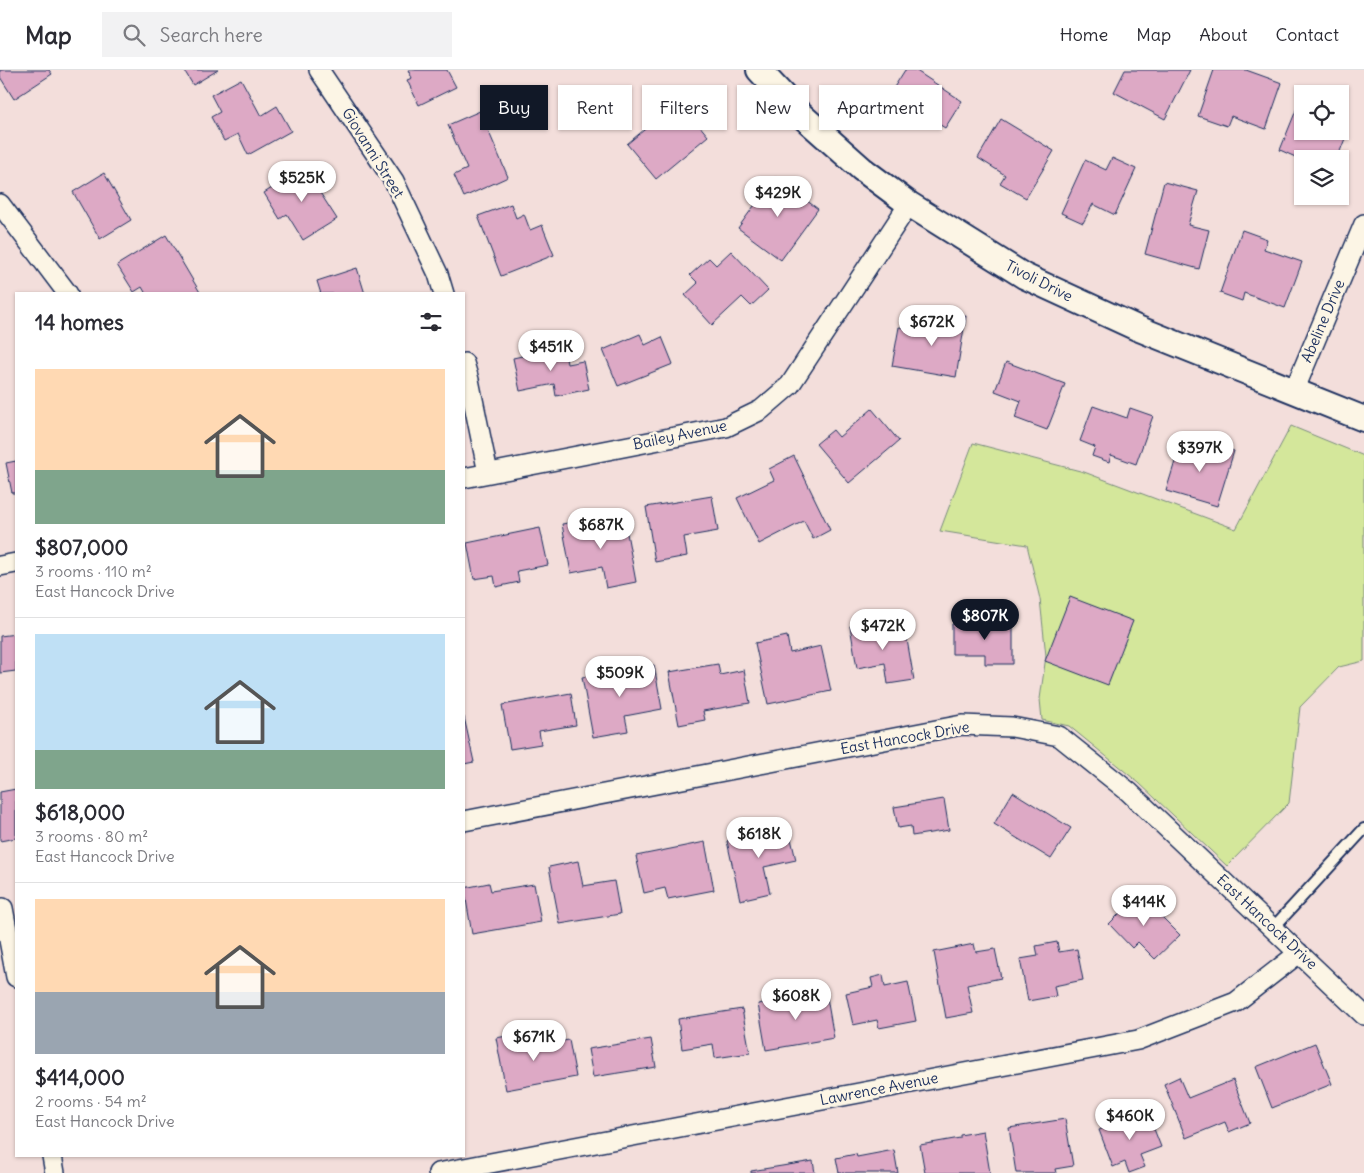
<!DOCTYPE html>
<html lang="en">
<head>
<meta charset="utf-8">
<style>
	body { margin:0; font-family:Delius,sans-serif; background:#f2f2f3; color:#2b2b33; height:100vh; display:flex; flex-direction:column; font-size:19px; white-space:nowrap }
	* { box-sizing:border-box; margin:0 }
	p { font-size:16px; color:#7c7c81 }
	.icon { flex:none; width:28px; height:28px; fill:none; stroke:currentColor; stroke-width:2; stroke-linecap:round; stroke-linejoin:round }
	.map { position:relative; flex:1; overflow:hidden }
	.details { position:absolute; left:15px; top:222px; width:450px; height:865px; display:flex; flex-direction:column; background:#fff; border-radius:0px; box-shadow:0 1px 4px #0004 }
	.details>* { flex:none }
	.guide { position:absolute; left:480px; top:15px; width:475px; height:45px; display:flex; gap:10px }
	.tools { position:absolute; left:1294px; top:15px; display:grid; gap:10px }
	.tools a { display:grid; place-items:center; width:55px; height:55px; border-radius:0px; background:#fff; box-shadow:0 1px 4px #0004; font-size:25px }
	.price { position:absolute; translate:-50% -42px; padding:0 11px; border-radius:18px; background:#fff; color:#222; font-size:16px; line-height:32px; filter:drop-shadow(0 1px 2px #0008) }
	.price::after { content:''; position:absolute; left:50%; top:30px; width:15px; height:11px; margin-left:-8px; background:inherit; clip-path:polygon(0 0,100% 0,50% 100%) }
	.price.on { background:#111827; color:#fff }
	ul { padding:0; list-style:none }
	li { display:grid; align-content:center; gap:10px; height:265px; padding:0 20px }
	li+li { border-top:1px solid #e1e1e2 }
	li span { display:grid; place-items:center; height:155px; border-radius:0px; color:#555 }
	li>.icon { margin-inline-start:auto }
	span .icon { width:90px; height:90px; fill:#fffc; stroke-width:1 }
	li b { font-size:21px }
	h2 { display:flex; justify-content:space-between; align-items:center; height:60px; padding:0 20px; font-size:21px }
	.tag { padding:0 18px; border-radius:0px; background:#fff; box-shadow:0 1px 4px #0004; font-size:18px; line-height:45px }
	.tag.on { background:#111827; color:#fff }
	header { display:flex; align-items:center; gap:30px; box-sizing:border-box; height:70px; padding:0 25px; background:#fff; border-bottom:1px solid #e1e1e2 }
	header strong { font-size:24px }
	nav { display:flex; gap:28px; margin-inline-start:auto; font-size:18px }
	.search { width:350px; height:45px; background:#f2f2f3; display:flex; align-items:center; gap:12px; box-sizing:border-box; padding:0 18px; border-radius:0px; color:#7c7c81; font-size:19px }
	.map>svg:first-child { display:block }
</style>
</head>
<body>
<header>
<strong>Map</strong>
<div class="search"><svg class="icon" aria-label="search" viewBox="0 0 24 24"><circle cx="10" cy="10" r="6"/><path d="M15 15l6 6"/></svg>Search here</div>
<nav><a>Home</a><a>Map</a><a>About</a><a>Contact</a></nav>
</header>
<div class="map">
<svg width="1364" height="1103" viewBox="0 0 1364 1103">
	<rect width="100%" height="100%" fill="#f3dedb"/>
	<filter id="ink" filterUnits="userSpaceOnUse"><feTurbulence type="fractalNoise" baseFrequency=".02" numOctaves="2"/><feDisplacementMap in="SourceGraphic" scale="10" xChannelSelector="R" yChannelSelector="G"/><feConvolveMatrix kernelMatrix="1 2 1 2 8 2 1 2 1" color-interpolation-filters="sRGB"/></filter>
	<g filter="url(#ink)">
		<!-- green -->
		<path fill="#d4e79b" stroke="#788b7c" d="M1291,356l73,30v205l-25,6 -39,40 -11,96 -62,63 -88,-83 -70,-57 -27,-6 -2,-21 6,-43 -6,-57 -13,-54 -87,-14 33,-88 111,29 152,57z"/>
		<!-- building -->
		<path fill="#dda9c5" stroke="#1b2f5e" d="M0,0h49l3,4 -38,25 -14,-22z
			M184,0h34l-25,15z
			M408,0h39l9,17 -37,18 -12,-25 5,-2z
			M905,0h10l47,31 -17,27 -27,-17 -4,7 -28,-18z
			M1125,0h65l-25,49 -51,-27z
			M1214,0h32l36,13 -16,46 -35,-13 -4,10 -29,-10z
			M241,9l20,37 16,-10 14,25 -43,24 -10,-21 -14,7 -13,-24 9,-5 -9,-17z
			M1303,23l2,1h-3v37h32l12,5 -9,23 -35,1 -22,-10z
			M679,31l29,35 -52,43 -29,-35z
			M480,41l28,66 -44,20 -10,-22 13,-6 -19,-44z
			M1001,49l53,32 -28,47 -26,-15 5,-8 -27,-17z
			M1112,88l24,11 -21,46 -22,-11 -10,19 -22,-10 24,-53 21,10z
			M309,95l13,20 -5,3 20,31 -34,21 -16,-26 -7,5 -16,-26z
			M104,103l27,47 -31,19 -27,-47z
			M775,107l43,32 -37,51 -43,-32z
			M1164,112l34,9 -10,34 21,5 -10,39 -54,-15z
			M511,134l5,14 8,-4 6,16 12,-5 12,30 -53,21 -23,-60z
			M1242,160l25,9 -3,10 38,13 -17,46 -41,-15 -2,8 -22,-8z
			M166,165l35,59h-55l-4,-7 -8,5 -17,-27z
			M731,181l37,39 -17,16 -9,-9 -30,28 -27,-30 13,-12 -8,-8 19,-17 7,7z
			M357,198l8,26h-44l-4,-13z
			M942,242l24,4 -10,61 -64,-11 7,-39 39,7z
			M640,264l5,11 17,-8 11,27 -55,22 -15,-36z
			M564,277l3,17 16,-3 6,28 -33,7 -2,-12 -34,7 -7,-33z
			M1006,292l59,22 -18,46 -32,-12 6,-17 -26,-10z
			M1093,336l34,12 3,-10 23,8 -17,48 -25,-9 -2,7 -17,-6 3,-9 -15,-6z
			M872,339l27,32 -50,42 -33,-39 17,-14 6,7z
			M1181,372l29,9 2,-7 22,7 -17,55 -51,-15z
			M794,386l36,74 -17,9 -9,-18 -45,23 -22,-46 37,-18 -5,-11z
			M16,391v32h-4l-6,-30z
			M712,426l6,35 -34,6 3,19 -32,6 -9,-55z
			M624,447l12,65 -30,6 -4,-21 -31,6 -9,-49 17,-3 1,4z
			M540,458l8,37 -31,6 2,11 -23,5 -2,-11 -20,3 -7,-36z
			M1070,527l63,24 -25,64 -63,-24z
			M880,551l2,11 23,-4 9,52 -26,4 -3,-21 -28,5 -7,-42z
			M1013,553v41h-28v-10h-33v-30z
			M16,564v37l-16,2v-37z
			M787,566l3,17 31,-7 10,45 -63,13 -13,-61z
			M718,594l2,11 24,-5 6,33 -47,8 2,9 -26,5 -10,-53z
			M654,595l8,44 -37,7 3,15 -35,6 -11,-60z
			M571,623l5,32 -37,6 2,13 -31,5 -8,-44z
			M464,647l10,45 -10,2z
			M16,719v49l-16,3v-49z
			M1013,722l58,36 -20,31 -57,-35z
			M944,729l5,31 -37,6 -1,-10 -13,2 -4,-21z
			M788,756l8,34 -32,7 6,26 -30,7 -13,-59z
			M705,772l9,48 -46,9 -3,-11 -21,5 -8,-37z
			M578,791l5,25 31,-5 6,33 -60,10 -11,-57z
			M489,813l2,8 43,-7 7,38 -69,12 -8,-46z
			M1139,824l41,41 -25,24 -17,-17 -6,6 -23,-24z
			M1057,872l2,10 18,-3 6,31 -29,6 2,10 -28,5 -8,-42 18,-3 -2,-10z
			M974,874l2,8 19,-3 6,29 -34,7 6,28 -27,5 -12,-66z
			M883,905l2,12 23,-5 8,39 -37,7 -2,-8 -24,5 -7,-32 27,-6 -2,-9z
			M826,922l8,46 -68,12 -8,-46z
			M742,939l8,44 -35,5 -2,-14 -31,5 -4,-30z
			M523,963l3,14 43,-7 7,37 -70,13 -10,-52z
			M651,969l5,28 -63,10 -5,-28z
			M1315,973l17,41 -60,24 -16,-41z
			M1179,1007l9,21 45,-18 17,43 -21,9 -4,-10 -39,16 -22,-54z
			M1147,1041l14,36 -21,8 5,12 -16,6 -4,-11 -12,5 -14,-37z
			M1065,1049l8,47 -18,3 1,4h-40l-7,-45z
			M983,1061l7,42h-65l-5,-28 40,-7v-3z
			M894,1080l4,23h-59l-3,-15 20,-4 1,3z
			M813,1091l2,12h-64v-2z"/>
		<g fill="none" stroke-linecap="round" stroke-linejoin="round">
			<!-- service casing -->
			<g stroke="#1b2f5e" stroke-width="14">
				<path id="service" d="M1273,858l91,-99"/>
			</g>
			<!-- minor casing -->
			<g stroke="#1b2f5e" stroke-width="22">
				<path id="minor" d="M319,0l75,111 44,93 6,20
					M0,134l68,90
					M464,293l5,17 19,93
					M1294,321l70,-167
					M464,408l262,-51 35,-17 29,-25 119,-181
					M0,496l16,-3
					M464,751l498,-96 50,2 47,9 70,56 235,223
					M3,838l13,69
					M52,1086l3,17
					M438,1103l700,-133 98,-38 63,-49"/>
			</g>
			<!-- tertiary casing -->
			<g stroke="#1b2f5e" stroke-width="28">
				<path id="tertiary" d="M759,0l41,44 62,55 47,35 115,72 113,52 227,91"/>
			</g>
			<!-- service -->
			<use href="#service" stroke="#fcf5e5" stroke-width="10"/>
			<!-- minor -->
			<use href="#minor" stroke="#fcf5e5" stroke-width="19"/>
			<!-- tertiary -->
			<use href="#tertiary" stroke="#fcf5e5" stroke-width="24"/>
		</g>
	</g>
	<g text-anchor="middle" stroke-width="5" stroke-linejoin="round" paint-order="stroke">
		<!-- street labels -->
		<g font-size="15" fill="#1b2f5e" stroke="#fcf5e5">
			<text transform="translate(373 83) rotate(58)" y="5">Giovanni Street</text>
			<text transform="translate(1039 211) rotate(27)" y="5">Tivoli Drive</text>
			<text transform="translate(1323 251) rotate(-67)" y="5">Abeline Drive</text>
			<text transform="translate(680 365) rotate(-12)" y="5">Bailey Avenue</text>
			<text transform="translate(905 668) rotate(-10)" y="5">East Hancock Drive</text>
			<text transform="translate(1267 852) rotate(43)" y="5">East Hancock Drive</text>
			<text transform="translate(879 1019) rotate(-11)" y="5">Lawrence Avenue</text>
		</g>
	</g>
</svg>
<div class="tools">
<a><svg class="icon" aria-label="locate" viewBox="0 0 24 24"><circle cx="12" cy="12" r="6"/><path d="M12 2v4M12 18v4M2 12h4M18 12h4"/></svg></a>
<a><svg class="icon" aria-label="layers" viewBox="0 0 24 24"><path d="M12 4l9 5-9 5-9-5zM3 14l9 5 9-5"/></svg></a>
</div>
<b class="price" style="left:302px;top:133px">$525K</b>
<b class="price" style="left:778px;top:148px">$429K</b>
<b class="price" style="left:932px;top:277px">$672K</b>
<b class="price" style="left:551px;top:302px">$451K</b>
<b class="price" style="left:1200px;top:403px">$397K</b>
<b class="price" style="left:601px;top:480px">$687K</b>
<b class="price on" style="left:985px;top:571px">$807K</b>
<b class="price" style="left:883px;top:581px">$472K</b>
<b class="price" style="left:620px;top:628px">$509K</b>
<b class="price" style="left:759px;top:789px">$618K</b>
<b class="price" style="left:1144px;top:857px">$414K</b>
<b class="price" style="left:796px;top:951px">$608K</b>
<b class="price" style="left:534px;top:992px">$671K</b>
<b class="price" style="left:1130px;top:1071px">$460K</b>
<div class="guide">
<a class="tag on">Buy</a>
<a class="tag">Rent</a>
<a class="tag">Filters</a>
<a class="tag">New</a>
<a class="tag">Apartment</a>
</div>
<section class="details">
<h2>14 homes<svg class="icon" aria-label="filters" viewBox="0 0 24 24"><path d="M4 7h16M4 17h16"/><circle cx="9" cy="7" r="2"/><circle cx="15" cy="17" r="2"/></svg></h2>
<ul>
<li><span style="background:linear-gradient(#ffd9b3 65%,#7fa58c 0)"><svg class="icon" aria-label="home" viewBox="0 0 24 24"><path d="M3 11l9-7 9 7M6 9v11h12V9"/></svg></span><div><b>$807,000</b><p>3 rooms · 110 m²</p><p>East Hancock Drive</p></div></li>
<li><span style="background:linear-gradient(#bfe0f5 75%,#7fa58c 0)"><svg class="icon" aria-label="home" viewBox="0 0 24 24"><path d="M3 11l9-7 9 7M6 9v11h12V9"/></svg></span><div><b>$618,000</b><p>3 rooms · 80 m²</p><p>East Hancock Drive</p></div></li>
<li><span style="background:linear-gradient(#ffd9b3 60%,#9aa5b1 0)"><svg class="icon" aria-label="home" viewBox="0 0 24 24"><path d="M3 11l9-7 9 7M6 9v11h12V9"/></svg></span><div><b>$414,000</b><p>2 rooms · 54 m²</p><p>East Hancock Drive</p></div></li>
</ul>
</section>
</div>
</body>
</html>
